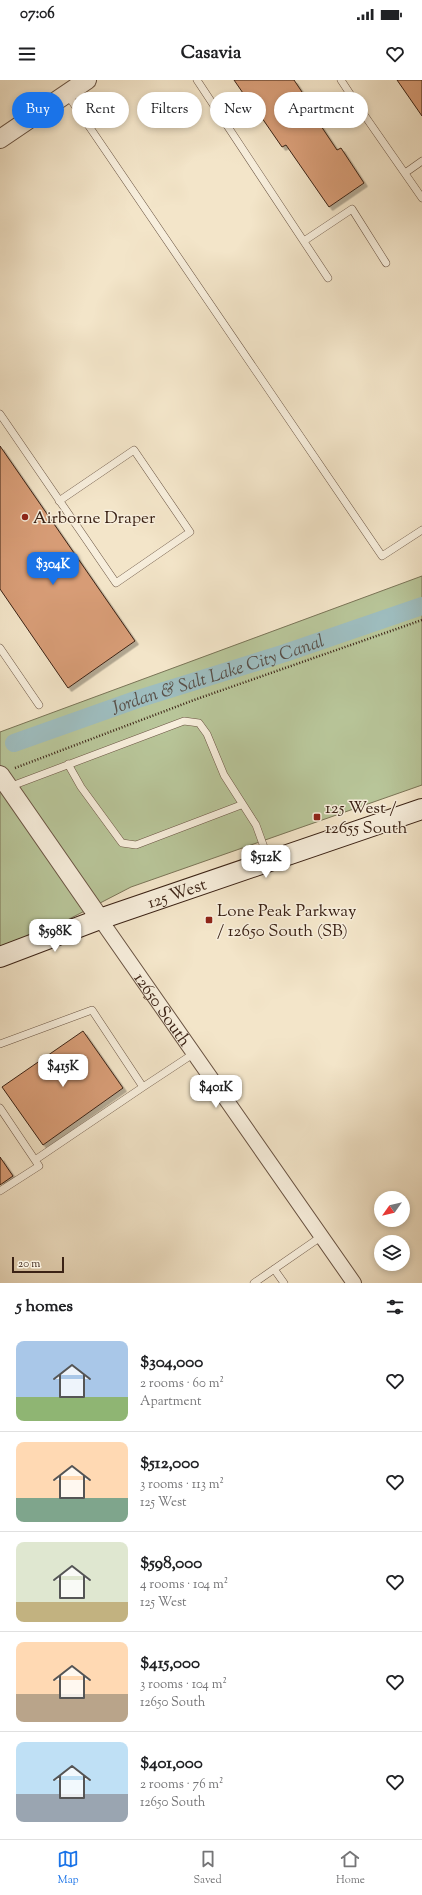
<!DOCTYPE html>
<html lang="en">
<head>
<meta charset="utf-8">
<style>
	body { margin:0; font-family:"Sorts Mill Goudy",serif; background:#f6f6f6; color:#202124; height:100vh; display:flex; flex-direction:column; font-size:15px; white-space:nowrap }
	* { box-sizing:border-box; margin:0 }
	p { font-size:13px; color:#757577 }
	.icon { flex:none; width:22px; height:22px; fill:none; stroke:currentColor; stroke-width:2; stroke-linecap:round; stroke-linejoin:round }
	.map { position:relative; height:1203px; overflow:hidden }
	.drawer { display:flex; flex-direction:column; background:#fff; flex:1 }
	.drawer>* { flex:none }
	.hud { position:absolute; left:12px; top:12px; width:398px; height:36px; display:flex; gap:8px }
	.needle { width:26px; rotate:236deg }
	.controls { position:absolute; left:374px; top:1111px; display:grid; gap:8px }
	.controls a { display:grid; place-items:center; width:36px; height:36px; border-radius:50%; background:#fff; box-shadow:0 2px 6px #0003; font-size:20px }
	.scale { position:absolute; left:12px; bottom:10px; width:52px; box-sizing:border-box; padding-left:4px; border:2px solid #3b2215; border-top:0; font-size:11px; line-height:14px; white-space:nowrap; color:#3b2215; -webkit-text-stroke:3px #f7eedc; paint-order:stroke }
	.price { position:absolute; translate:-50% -34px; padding:0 9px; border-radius:8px; background:#fff; color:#222; font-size:13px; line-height:26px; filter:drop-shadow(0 1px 2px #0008) }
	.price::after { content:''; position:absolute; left:50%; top:24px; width:12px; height:9px; margin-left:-6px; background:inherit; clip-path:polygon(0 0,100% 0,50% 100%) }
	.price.current { background:#1a73e8; color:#fff }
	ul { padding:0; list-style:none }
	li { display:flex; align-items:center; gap:12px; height:100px; padding:0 16px }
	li+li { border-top:1px solid #e0e0e0 }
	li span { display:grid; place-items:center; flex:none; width:112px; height:80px; border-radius:8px; color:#555 }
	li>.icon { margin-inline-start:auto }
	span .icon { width:48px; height:48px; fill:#fffc; stroke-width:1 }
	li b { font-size:17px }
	h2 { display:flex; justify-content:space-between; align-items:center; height:48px; padding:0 16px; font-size:17px }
	.chip { padding:0 14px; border-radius:18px; background:#fff; box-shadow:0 2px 6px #0003; font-size:14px; line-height:36px }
	.chip.current { background:#1a73e8; color:#fff }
	.status { display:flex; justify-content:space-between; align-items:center; height:28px; padding:0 20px; background:#fff; direction:ltr }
	.status svg { height:11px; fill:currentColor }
	header { display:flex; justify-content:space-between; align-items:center; height:52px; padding:0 16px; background:#fff; font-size:18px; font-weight:700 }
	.dock { display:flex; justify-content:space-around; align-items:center; height:56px; border-top:1px solid #e0e0e0; background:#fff; font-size:11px; color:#757577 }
	.dock a { display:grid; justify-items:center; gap:2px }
	.dock .current { color:#1a73e8 }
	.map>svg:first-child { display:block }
</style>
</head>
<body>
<div class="status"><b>07:06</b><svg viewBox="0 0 49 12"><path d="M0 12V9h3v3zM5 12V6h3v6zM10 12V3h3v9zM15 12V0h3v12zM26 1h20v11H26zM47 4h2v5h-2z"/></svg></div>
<header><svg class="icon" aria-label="menu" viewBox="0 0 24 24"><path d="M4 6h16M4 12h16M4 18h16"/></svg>Casavia<svg class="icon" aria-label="heart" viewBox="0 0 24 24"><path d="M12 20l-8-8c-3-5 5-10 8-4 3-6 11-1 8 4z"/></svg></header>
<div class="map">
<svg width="422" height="1203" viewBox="0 0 422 1203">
	<defs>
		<filter id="shadow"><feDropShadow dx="3.5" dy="3.5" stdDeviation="0" flood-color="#0004"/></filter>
	</defs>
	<rect width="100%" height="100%" fill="#f3e5c9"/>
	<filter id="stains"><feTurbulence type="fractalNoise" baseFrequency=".005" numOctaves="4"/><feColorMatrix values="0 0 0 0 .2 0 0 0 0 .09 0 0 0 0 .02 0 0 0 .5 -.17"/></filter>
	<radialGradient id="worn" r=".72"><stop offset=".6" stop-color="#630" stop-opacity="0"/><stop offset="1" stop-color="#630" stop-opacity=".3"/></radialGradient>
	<!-- green -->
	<path fill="#b8c599" stroke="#7a7457" d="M422,496v209l-291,102 -85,44 -46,17v-216z"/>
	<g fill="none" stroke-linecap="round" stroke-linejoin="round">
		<!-- canal -->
		<path stroke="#9ebdbf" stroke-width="18" id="s1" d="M14,663l124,-44 147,-46 137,-47"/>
	</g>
	<!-- building -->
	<path fill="#d89d77" stroke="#3b2215" filter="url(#shadow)" d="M234,0h60l22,33 -3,1 24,36 4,-2 23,35 -35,24 -43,-62 -4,2 -36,-52 -1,1z
		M397,0h25v36z
		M0,366l135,195 -67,47 -68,-99z
		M83,951l40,57 -80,57 -41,-58z
		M0,1077l13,19 -13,9z"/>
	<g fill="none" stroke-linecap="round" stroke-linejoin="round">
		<!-- service casing -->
		<g stroke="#695342" stroke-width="8">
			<path id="service" d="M197,0l131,198
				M341,0l17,26 64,92
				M67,14l315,462 40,-26
				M405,93l17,-12
				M304,161l48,-32 34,54
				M0,334l116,169 74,-51 -56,-82 -75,51
				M0,568l39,57
				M68,684l13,23 41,56 14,2 105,-40
				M9,707l175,-66 15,2 8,11 17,41 32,50 13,36
				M0,964l92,-34 51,77 50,-33
				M0,1028l39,58 -39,25
				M35,1080l108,-73
				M274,1189l10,14
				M254,1203l68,-47"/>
		</g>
		<!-- minor casing -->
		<g stroke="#695342" stroke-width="16">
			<g id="minor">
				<path id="s2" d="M100,839l254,364"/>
			</g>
		</g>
		<!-- tertiary casing -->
		<g stroke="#695342" stroke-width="20">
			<path id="tertiary" d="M0,59l87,-59
				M0,695l100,144"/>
		</g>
		<!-- secondary casing -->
		<g stroke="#3b2215" stroke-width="22">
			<g id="secondary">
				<path id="s3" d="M0,877l100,-38 322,-110"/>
			</g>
		</g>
		<!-- path -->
		<path stroke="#3b2215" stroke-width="2.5" stroke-dasharray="1 2" stroke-linecap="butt" d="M15,688l179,-68 228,-80"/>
		<!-- service -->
		<use href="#service" stroke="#f7eedc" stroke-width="7"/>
		<!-- minor -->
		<use href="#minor" stroke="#f7eedc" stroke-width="14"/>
		<!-- tertiary -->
		<use href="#tertiary" stroke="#f7eedc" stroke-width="18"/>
		<!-- secondary -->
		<use href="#secondary" stroke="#f7eedc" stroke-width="20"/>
	</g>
	<!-- markers -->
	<g fill="#8f2418" stroke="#f7eedc" stroke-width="1.5">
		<circle cx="25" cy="437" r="4"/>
		<rect x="313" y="733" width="8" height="8" rx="2"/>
		<rect x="205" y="836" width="8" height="8" rx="2"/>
	</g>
	<g text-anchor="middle" stroke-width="3" stroke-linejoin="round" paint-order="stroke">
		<!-- poi labels -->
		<g font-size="17" fill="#3b2215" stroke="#f7eedc" text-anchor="start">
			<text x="33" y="443">Airborne Draper</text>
			<text x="325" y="733">125 West /<tspan x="325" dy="20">12655 South</tspan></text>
			<text x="217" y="836">Lone Peak Parkway<tspan x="217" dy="20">/ 12650 South (SB)</tspan></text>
		</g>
		<!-- street labels -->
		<g font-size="17" fill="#3b2215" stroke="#f7eedc">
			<text dy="6" stroke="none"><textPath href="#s3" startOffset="188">125 West</textPath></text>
			<text dy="6" stroke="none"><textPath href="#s2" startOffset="110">12650 South</textPath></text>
		</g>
		<!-- water labels -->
		<g font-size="18" font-style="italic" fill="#595048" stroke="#f7eedc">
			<text dy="6" stroke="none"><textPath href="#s1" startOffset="215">Jordan &amp; Salt Lake City Canal</textPath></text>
		</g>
	</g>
	<rect width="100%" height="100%" filter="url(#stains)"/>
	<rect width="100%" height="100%" fill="url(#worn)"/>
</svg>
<div class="controls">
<a><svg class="needle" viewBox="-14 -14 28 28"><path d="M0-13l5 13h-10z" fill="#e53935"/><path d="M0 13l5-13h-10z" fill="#757577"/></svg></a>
<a><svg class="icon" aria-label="layers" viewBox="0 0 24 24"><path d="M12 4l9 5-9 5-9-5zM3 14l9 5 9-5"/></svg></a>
</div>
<div class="scale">20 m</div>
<b class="price current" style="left:53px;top:506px">$304K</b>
<b class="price" style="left:266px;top:799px">$512K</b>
<b class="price" style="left:55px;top:873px">$598K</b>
<b class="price" style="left:63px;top:1008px">$415K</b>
<b class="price" style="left:216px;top:1029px">$401K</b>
<div class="hud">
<a class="chip current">Buy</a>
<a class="chip">Rent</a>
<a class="chip">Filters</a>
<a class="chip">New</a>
<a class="chip">Apartment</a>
</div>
</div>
<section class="drawer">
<h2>5 homes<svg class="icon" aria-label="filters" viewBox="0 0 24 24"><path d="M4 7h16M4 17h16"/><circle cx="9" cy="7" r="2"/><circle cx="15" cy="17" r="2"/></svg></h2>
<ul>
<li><span style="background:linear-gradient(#a9c7e8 70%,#8fb573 0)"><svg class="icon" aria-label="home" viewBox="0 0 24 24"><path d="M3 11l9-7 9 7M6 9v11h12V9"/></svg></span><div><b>$304,000</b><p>2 rooms · 60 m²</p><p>Apartment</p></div><svg class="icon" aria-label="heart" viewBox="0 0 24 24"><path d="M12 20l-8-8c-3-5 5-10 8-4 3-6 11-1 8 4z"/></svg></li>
<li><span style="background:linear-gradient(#ffd9b3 70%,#7fa58c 0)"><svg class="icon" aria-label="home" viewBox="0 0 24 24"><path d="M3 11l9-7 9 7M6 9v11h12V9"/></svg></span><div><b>$512,000</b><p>3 rooms · 113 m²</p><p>125 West</p></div><svg class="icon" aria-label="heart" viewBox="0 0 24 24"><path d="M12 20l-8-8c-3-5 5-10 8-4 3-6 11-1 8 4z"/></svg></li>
<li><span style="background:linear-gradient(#dfe7d0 75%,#c2b280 0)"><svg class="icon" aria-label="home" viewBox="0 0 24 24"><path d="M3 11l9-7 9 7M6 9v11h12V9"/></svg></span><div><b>$598,000</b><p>4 rooms · 104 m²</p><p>125 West</p></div><svg class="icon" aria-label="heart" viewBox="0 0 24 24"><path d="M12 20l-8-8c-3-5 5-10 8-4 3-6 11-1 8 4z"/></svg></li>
<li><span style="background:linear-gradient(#ffd9b3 65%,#b9a48a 0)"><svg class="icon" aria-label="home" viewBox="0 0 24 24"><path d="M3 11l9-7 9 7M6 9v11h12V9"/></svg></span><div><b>$415,000</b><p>3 rooms · 104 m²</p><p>12650 South</p></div><svg class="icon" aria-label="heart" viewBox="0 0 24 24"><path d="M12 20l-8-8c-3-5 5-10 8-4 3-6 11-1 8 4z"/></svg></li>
<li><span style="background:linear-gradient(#bfe0f5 65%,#9aa5b1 0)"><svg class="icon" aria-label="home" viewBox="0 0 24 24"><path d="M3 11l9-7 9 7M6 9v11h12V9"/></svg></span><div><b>$401,000</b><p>2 rooms · 76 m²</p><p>12650 South</p></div><svg class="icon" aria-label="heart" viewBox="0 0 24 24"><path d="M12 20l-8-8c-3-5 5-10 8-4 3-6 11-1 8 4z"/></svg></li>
</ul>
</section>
<nav class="dock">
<a class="current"><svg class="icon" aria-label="map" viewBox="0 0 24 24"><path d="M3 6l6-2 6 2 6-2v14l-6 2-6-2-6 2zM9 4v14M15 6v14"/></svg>Map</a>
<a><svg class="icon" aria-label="saved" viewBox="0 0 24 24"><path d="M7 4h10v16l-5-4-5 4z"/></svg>Saved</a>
<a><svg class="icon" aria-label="home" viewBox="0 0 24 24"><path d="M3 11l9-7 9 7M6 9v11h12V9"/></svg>Home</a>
</nav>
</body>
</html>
